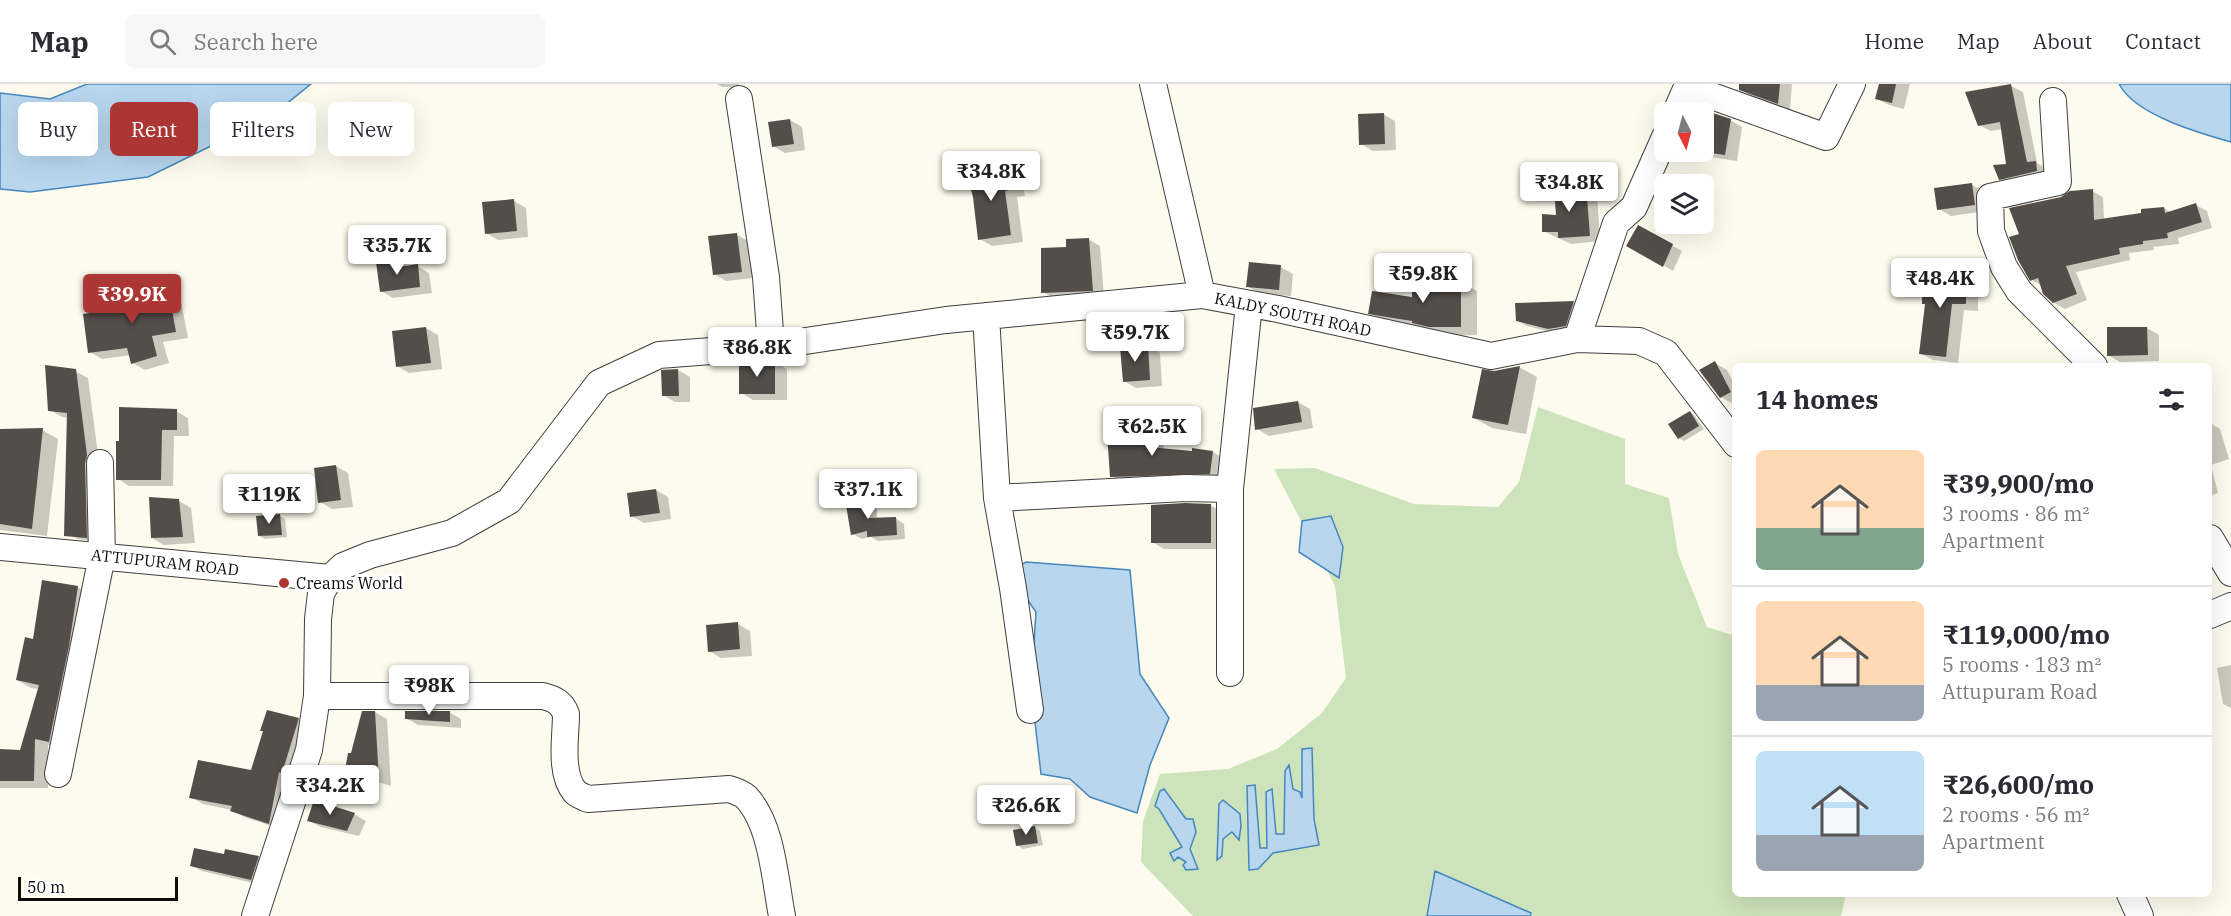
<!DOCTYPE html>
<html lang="en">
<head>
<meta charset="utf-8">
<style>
	body { margin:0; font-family:"IBM Plex Serif",serif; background:#f7f7f7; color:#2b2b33; height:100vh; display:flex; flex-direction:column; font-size:22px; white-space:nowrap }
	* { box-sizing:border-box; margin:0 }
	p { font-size:20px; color:#7c7c81 }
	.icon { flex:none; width:33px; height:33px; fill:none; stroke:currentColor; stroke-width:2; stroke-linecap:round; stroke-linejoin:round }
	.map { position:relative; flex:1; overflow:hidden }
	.panel { position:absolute; left:1732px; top:279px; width:480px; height:534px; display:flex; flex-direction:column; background:#fff; border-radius:9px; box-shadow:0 6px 24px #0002 }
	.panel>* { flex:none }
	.top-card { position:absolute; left:18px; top:18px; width:570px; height:54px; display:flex; gap:12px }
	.needle { width:39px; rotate:174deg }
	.controls { position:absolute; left:1654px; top:18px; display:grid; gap:12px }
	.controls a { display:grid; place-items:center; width:60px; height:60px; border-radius:9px; background:#fff; box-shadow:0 6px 24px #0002; font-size:30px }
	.scale { position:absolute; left:18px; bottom:15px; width:160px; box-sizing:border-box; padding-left:6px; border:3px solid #0c0c0c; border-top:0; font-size:16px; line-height:21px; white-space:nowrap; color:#0c0c0c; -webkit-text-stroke:4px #fff; paint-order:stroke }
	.price { position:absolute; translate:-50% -51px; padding:0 14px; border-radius:6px; background:#fff; color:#222; font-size:20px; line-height:39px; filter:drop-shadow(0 2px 3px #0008) }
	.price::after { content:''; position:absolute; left:50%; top:36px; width:18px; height:14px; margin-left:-9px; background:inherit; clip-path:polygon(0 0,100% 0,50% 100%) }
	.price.on { background:#ac3634; color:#fff }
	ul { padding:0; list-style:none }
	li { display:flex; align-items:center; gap:18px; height:150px; padding:0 24px }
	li+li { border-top:2px solid #e1e1e2 }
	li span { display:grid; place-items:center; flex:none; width:168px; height:120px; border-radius:9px; color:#555 }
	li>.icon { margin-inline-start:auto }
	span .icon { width:72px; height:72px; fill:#fffc; stroke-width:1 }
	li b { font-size:26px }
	h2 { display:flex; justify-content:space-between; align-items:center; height:72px; padding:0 24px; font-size:26px }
	.chip { padding:0 21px; border-radius:9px; background:#fff; box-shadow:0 6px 24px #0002; font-size:21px; line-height:54px }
	.chip.on { background:#ac3634; color:#fff }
	header { display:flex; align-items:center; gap:36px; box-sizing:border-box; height:84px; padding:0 30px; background:#fff; border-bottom:2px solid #e1e1e2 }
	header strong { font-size:28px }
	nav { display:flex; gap:33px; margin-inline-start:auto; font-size:21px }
	.search { width:420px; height:54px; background:#f7f7f7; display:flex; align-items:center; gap:15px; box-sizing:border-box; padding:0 21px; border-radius:9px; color:#7c7c81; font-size:22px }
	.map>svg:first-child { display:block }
</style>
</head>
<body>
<header>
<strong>Map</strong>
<div class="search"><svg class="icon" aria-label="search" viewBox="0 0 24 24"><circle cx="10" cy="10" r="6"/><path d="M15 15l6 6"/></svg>Search here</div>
<nav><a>Home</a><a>Map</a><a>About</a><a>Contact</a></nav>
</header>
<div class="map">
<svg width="2231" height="832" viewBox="0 0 2231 832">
	<rect width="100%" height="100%" fill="#fdfbed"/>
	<!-- green -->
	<path fill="#cde3bb" d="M1538,323l87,32v45l44,14 9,56 29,73 28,9 1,258h110l-5,22h-648l-52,-54 2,-41 17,-47 68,-5 49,-20 45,-36 24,-35 -11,-92 -61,-117 41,-1 99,36 84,3 21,-25z"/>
	<!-- water -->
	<path fill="#b8d7ef" stroke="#4787bd" stroke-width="1.5" d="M87,0h224l-41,33 -122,60 -118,15 -30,-3v-96l50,6z
		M2119,0h112v58c-32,-9 -96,-27 -112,-58z
		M1331,432l12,31 -4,31 -40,-26 3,-31z
		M1026,478l104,8 10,104 29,44 -19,47 -13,48 -47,-16 -20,-18 -29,-5 -10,-86 5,-76 -28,-40z
		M1312,664l2,71 5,26 -46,8 -15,16 -9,1 -2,-84 8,-1 5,63h7l-1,-56 6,-3 4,45h8l1,-63 4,-6 4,24 7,3 2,6v-49z
		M1164,705l22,30h7l3,13 -6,17 8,20 -12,1 -3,-5 3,-3 -8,-5 -4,4 -4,-8 12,-6 -23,-38 -4,-3 5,-15z
		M1223,716l17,14 1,12 -2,14 -7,-8 -9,7 -1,17 -5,4 2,-56z
		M1435,787l96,42 -1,3h-103z"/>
	<!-- shadow -->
	<path fill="#0003" d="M717,0h22v3h-17z
		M1741,0h51l-2,25 -38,-13 -12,-7z
		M1880,0h30l-6,25 -15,-4 -12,-6z
		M2011,2l12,6 14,71 10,6 1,8 -37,8 -11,-6 8,-14 -6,-36 -11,2 -12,-6z
		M1695,26l35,10 12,7 -5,34 -39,-6 -6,-3h12v-40h-10z
		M1383,30l12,7 1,29 -23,1 -12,-7z
		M790,36l12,7 3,23 -20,3 -12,-7z
		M1008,84l12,7 5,21 -8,1 6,45 -31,4 -12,-7z
		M1972,101l12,6 2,20 -35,5 -12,-7z
		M1585,103l12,6 3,48 -29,3 -28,-13z
		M2092,107l11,6 1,23 39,-6 21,-6 8,5 24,-8 11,6 5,17 -34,10 1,6 -26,3 1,3 -25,3 1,7 -54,12 11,28 -22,9 -12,-7 -11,-16 -11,-7 -10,-44z
		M514,117l12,7 2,29 -30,3 -12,-7z
		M1639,143l43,24 -9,20 -44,-26z
		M736,150l12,7 5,37 -27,3 -12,-7z
		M1088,155l12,7 4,51 -49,2 -12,-7 25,-43z
		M398,177l10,6 9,-1 12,7 3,20 -39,5 -12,-7z
		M1281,183l12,7 -2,22 -32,-3 -12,-7z
		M1966,191l12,7v29l-14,-1 -6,53 -25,-3 -12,-6 6,-49 -4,-2z
		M1461,198l16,9v44l-30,1 -61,-14 -16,-9z
		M168,205l12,7 8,42 -25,4 6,21 -24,7 -12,-7 -2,-8 -29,4 -12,-7 39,-43z
		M1574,218l9,6 -8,23 -16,3 -32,-8 -10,-6v-15z
		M426,244l12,7 4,34 -33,4 -12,-7z
		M2147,244l12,7v26l-39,1 -12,-7z
		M1148,262l12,7 2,33 -26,2 -12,-7z
		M775,278l12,7v31h-34l-12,-7z
		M1715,279l12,7 9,17v16l-3,1 -12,-7z
		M1519,283l18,10 -11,57 -34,-6 -18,-10 20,-46z
		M678,286l12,7v25h-15l-12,-7z
		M75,287l13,7 11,84 -1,80 -20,-3 -12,-7 2,-114 -6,-1 -12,-7z
		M1298,318l12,7 3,19 -44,8 -12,-7z
		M176,327l12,7 1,18h-15l-1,50h-44l-11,-7z
		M1690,328l5,4 9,13 -20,12 -5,-3z
		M2210,339l10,6 9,30 -18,6 7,28 -8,3z
		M0,346h42l16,9 -11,97 -47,-6z
		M1148,347l15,9 1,10 29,2 1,-2 19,2 16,10 -4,20 -97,3 -16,-9z
		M336,382l12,7 5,34 -21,2 -12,-7z
		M656,406l12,7 3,22 -27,4 -12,-7z
		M179,417l12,7 4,35 -31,2 -12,-7z
		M868,417l9,5v13l18,-1 9,6 1,15 -27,2 -7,-4 -9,2 -9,-5z
		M1210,421l12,7 1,37h-59l-12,-7z
		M280,432l5,3 2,18 -22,2 -6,-3z
		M77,503l14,8 -28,154 -15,-4v43h-48v-37l21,1 18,-63 -8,-1 -14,-8 17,-39z
		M738,540l12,7 2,25 -31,2 -12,-7 -1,-25z
		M2231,581v43l-8,-4 -6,-36z
		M375,628l12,7 4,67 -33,-10 -12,-7z
		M449,628l12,7v9l-43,-3 -12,-7z
		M298,636l12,7 -29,102 -37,-12 -12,-7 -29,-6 -12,-7 61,-25z
		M354,730l12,7 -7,15 -38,-9 -12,-6z
		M1035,744l5,3 3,14 -20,4 -6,-4z
		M225,772l33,1 10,6 -7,22 -59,-14 -10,-5z"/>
	<!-- building -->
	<path fill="#534e4a" d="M1739,0h41l-2,20 -39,-14z
		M1879,0h17l-4,19 -17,-4z
		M2011,0l16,78 9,-1 1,10 -38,9 -6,-15 13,-1 -6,-42 -22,4 -13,-34z
		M1704,26l27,9 -6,36 -21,-3z
		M1384,29l1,31 -26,1 -1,-31z
		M790,35l4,25 -22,3 -4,-25z
		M1008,83l5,22 -8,2 6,44 -33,5 -5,-43 -6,-22z
		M1972,99l3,22 -38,5 -3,-22z
		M1586,101l4,51 -32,2v-6h-16v-18l14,1 -2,-27z
		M2093,105l1,31 47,-7v-4l23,-2 1,6 31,-10 6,19 -35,11 1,5 -25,3v3l-24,4 1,6 -54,12 11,28 -24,9 -10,-9 -5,-16 -8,3 -12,-21 -9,-23 10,-3 -10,-26 52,-11 9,-6z
		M514,115l3,32 -32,3 -3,-32z
		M1638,141l35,19 -10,23 -37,-21z
		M737,149l5,39 -29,3 -5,-39z
		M1089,154l4,53 -52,2v-45l25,-1v-8z
		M398,175l1,8 19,-3 2,23 -40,5 -4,-30z
		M1249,178l32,3 -2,25 -33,-3z
		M1922,189h44v31h-14l-6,53 -27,-3 6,-50h-3z
		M1412,196h49v47h-32l-17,-4v-2l-44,-7 4,-23 40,6z
		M168,204l8,44 -24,4 5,20 -26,8 -4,-16 -39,5 -5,-39 44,-6 -2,-16z
		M1574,217l-8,25 -18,3 -32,-8 -1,-18z
		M426,243l5,36 -35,4 -4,-36z
		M2107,243h40l1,28 -41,1z
		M1148,261l2,35 -27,2 -3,-35z
		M775,277v33h-36v-30z
		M1715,277l16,31 -11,6 -21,-28z
		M45,281l31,4 11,86 -2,8 2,75 -23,-2 3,-123 -19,-2z
		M1520,282l-12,59 -36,-7 10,-49 12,2z
		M678,285l1,27h-17l-1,-26z
		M1298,317l4,21 -47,8 -2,-22z
		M119,323l58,2v21h-15l-1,50h-45v-39h3z
		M1690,327l9,15 -21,13 -10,-15z
		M43,344l-11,101 -32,-5v-95z
		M1148,345l1,18 43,4v-3l21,3 -3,23 -100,3 -3,-45z
		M336,381l5,35 -23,3 -4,-35z
		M656,405l4,24 -30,4 -3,-24z
		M149,413l30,2 4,38 -32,1z
		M845,415l24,1 -1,18 28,-1 1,18 -30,2v-6l-16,4z
		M1185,419l26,1v39h-60v-38z
		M280,430l2,21 -24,1 -2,-20z
		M42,496l36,6 -9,60 -20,96 -14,-3 -1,42h-34v-32l20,1 19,-65 -23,-5 9,-43 8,2z
		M738,538l2,27 -32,3 -2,-27z
		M267,626l32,8 -17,55 -3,-1 -10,52 -39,-13 2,-5 -43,-8 9,-38 53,10 12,-39h-3z
		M362,627h13l4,69 -34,-10 3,-17h3z
		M405,627h45v11l-45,-3z
		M314,716l41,13 -8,18 -40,-10z
		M1035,742l3,17 -22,3 -3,-16z
		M194,764l30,6 1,-5 34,7 -8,24 -61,-14z"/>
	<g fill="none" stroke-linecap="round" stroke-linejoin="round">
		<!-- street casing -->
		<g stroke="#3f3f3f" stroke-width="28">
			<path id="street" d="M1153,0l49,211
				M739,15l27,178 5,69
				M2053,17l5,81 -68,15 1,34 13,36 15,24 75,75
				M1676,28l11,-25 139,50 26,-53
				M986,232l11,182 16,90 17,122
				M1577,255l39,-116 18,-16 31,-70
				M997,414l188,-10 45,1
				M2210,454l21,35
				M0,463l330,31
				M2210,531l21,-9
				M1230,589v-184l19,-185
				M317,612h226c12,3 19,7 23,18 0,23 -7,59 9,78 3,3 9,5 13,7l141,-10c6,2 13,4 17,8 26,27 29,83 36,119
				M58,690l44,-218 -2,-93
				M2130,810l10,22
				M255,832l54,-166 8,-54 1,-77 3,-26 9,-15 13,-12 27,-11 82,-22 57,-32 90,-118 60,-28 106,-8 181,-27 256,-25 76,14 213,47 86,-17 62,2 27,12 70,91"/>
		</g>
		<!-- street -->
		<use href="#street" stroke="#fff" stroke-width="26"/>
	</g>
	<!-- markers -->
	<circle fill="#ac3634" stroke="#fff" stroke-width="2" cx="284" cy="499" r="6"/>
	<g text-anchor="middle" stroke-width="6" stroke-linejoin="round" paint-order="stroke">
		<!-- street labels -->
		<g font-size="16" fill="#0c0c0c" stroke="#fff">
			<text transform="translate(1293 230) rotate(12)" y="6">KALDY SOUTH ROAD</text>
			<text transform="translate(165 478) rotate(6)" y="6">ATTUPURAM ROAD</text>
		</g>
		<!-- poi labels -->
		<g font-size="16" fill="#0c0c0c" stroke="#fff" text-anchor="start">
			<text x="296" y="505">Creams World</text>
		</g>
	</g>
</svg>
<div class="controls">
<a><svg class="needle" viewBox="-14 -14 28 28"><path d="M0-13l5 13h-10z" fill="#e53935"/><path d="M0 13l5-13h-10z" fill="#7c7c81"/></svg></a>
<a><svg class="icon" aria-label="layers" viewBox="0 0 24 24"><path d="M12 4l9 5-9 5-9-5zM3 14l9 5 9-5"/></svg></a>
</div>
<div class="scale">50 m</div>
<b class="price" style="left:991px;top:118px">₹34.8K</b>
<b class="price" style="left:1569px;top:129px">₹34.8K</b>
<b class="price" style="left:397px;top:192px">₹35.7K</b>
<b class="price" style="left:1423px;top:220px">₹59.8K</b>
<b class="price" style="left:1940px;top:225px">₹48.4K</b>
<b class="price on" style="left:132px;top:241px">₹39.9K</b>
<b class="price" style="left:1135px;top:279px">₹59.7K</b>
<b class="price" style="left:757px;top:294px">₹86.8K</b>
<b class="price" style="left:1152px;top:373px">₹62.5K</b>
<b class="price" style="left:868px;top:436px">₹37.1K</b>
<b class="price" style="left:269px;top:441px">₹119K</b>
<b class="price" style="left:429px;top:632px">₹98K</b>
<b class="price" style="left:330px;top:732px">₹34.2K</b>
<b class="price" style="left:1026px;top:752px">₹26.6K</b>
<div class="top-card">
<a class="chip">Buy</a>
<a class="chip on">Rent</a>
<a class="chip">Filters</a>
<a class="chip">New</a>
</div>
<section class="panel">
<h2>14 homes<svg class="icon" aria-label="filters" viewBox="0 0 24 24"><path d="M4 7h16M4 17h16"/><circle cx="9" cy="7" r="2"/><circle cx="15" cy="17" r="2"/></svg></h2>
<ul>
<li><span style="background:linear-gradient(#ffd9b3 65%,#7fa58c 0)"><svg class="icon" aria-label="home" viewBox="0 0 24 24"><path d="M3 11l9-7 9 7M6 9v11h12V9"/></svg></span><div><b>₹39,900/mo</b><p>3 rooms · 86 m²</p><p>Apartment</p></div></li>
<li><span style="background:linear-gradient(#ffd9b3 70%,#9aa5b1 0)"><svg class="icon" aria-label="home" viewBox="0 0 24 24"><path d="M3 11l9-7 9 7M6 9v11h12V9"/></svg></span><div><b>₹119,000/mo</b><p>5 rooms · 183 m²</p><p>Attupuram Road</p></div></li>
<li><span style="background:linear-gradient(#bfe0f5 70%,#9aa5b1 0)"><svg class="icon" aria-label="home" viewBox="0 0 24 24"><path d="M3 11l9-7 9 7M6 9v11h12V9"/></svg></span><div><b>₹26,600/mo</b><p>2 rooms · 56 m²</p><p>Apartment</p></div></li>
</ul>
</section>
</div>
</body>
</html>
